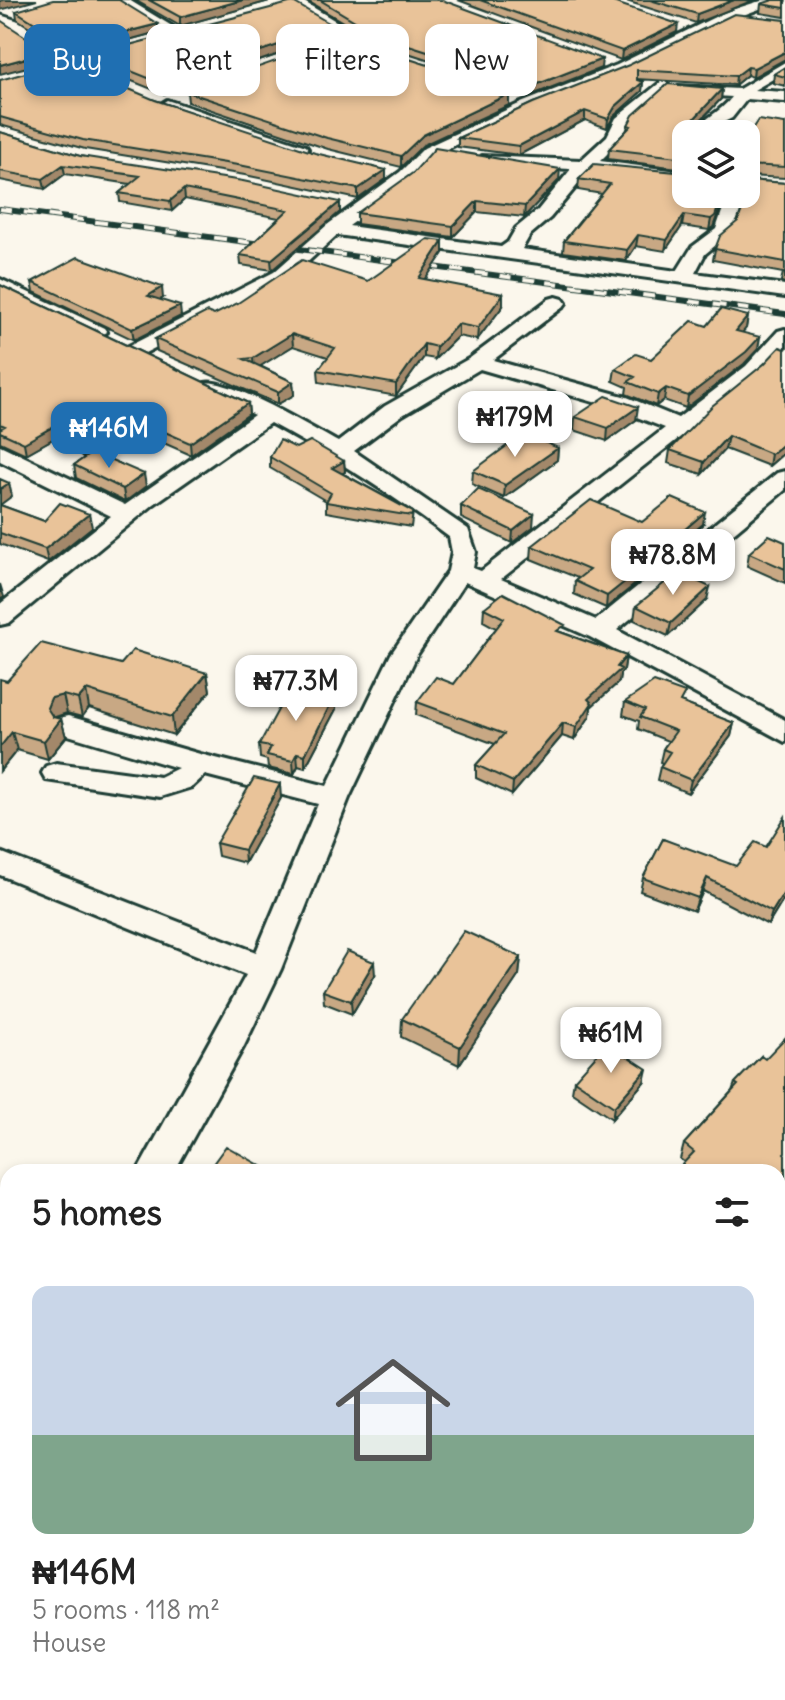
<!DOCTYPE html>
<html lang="en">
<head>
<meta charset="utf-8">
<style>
	body { margin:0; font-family:Delius,sans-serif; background:#f6f6f6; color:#222; height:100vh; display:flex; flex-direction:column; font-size:30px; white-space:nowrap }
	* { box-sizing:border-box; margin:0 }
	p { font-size:26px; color:#767676 }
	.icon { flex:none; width:44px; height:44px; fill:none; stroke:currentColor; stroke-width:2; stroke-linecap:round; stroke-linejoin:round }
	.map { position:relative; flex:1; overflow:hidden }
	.details { position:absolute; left:0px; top:1164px; width:786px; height:536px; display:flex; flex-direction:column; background:#fff; border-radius:24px 24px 0 0; box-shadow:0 4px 12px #0003 }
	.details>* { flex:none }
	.guide { position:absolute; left:24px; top:24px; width:738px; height:72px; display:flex; gap:16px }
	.buttons { position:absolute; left:672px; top:120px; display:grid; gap:16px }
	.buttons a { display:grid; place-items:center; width:88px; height:88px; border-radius:16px; background:#fff; box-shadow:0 4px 12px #0003; font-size:40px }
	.price { position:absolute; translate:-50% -68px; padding:0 18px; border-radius:16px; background:#fff; color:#222; font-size:26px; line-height:52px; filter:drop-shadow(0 2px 4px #0008) }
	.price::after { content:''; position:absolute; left:50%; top:48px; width:24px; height:18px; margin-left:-12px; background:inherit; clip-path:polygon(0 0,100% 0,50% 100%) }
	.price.current { background:#1f6fb2; color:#fff }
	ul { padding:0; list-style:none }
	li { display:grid; align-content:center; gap:16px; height:424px; padding:0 32px }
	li+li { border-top:2px solid #e0e0e0 }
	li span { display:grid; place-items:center; height:248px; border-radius:16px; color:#555 }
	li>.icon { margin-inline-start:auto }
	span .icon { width:144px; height:144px; fill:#fffc; stroke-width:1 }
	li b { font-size:34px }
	h2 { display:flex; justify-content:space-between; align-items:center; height:96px; padding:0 32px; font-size:34px }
	.tag { padding:0 28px; border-radius:16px; background:#fff; box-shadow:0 4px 12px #0003; font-size:28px; line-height:72px }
	.tag.current { background:#1f6fb2; color:#fff }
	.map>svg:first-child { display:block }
</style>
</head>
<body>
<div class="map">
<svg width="785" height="1700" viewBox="0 0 785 1700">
	<rect width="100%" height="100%" fill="#fbf7ec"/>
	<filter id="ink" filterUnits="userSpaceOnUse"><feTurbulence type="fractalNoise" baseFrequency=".0125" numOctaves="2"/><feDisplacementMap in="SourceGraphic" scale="16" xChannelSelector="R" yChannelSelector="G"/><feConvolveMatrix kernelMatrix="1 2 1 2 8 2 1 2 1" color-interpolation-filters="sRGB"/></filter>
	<g filter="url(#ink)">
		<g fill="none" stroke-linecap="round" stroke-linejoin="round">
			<!-- minor casing -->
			<g stroke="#1f3d34" stroke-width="6">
				<path id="minor" d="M112,0h17l56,34 -12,3z
					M284,0h17l91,55 -2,3h-10z
					M763,0h21l-49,18 -108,53 -96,38 -95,45 -24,26 -63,46 152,21 7,-5 8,-14 22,-18 33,-41 -83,-4 -6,-1 -2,-4 2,-4 99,4 26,-24 9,-18 46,-37 5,2v6l-38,34 -9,18 -20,20 86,11v10l-96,-12 -40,48 -20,17 -8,14 155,22 15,-24 24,-18 12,-35h18l-13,37 -28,23 -10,19 90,12v12l-448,-62 -49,45 -147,75 -7,2 -10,-6 3,-4 147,-75 53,-47 73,-53 24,-24 97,-45 96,-38 108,-53z
					M0,15l19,6 58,41 46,23 -8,5 -5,-2 -43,-20 -67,-44z
					M785,62v10l-31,18 31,2v10l-38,-3 -15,19 -18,9 -6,7h-16c11,-16 28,-21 40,-37l-49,-3 -8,-5 3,-3 61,3z
					M167,100l139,46 2,3 -2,3h-12l-132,-44 -3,-3z
					M0,279l104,49 3,4 -10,6 -7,-2 -90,-44z
					M556,297l7,2 3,4 -3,4 -70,53 134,37 51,21 68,-52 32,-35 7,-2v18l-25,27 -259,205 95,41 181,-147 8,-2v19l-168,140 168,90v22l-195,-105 -125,-55 -48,73 -68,143 -68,171 -37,77 -70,126h-37l109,-197 -246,-100v-23l256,100 62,-148 -113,-29 -13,12 -32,10 -114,-17 -4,-7 4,-7 10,-3 104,14 18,-9 -120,-36 -4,-7 4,-7 10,-2 132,38 127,32 64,-132 57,-83 4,-19 -3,-15c-57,-43 -116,-80 -179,-114l-116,81 -145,119 -9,2v-21l111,-88 -111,-55v-16l125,60 129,-90 -49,-24 -3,-4 3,-4c22,-6 109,46 133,59l47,-36 85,-48 79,-59zM480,369l131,38 54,21 -184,143 -8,-3 3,-16 -8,-23 -114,-78 47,-35z
					M785,1244v42l-7,3v-42z
					M8,1422v52l-8,3v-51z
					M430,1692h48l-3,8h-48z"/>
			</g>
			<!-- minor -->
			<use href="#minor" fill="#fbf7ec" fill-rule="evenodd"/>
			<!-- rail casing -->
			<g stroke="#1f3d34" stroke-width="6">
				<path id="rail" d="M0,209l785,105"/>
			</g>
			<!-- rail -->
			<use href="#rail" stroke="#fbf7ec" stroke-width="4" stroke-dasharray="12" stroke-linecap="butt"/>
		</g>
		<!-- wall -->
		<path fill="#c8a884" stroke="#1f3d34" stroke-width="2" d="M135,0h138l-93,26z
			M306,0h136l159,68 -74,29 -17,-11 -130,-42z
			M458,0h149l70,32 -56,28z
			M623,0h138l-12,2 -53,21z
			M785,0v17l-25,-4 1,-9z
			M16,11l142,21 -85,23 -56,-36z
			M785,20v39l-32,18 -6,-2 -12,10 -98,-6v1l6,2 -1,9 -28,25 -7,12 -22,-8 -66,35 -61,-8v-9l75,-35z
			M334,26v9l-170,59 -72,-29 -1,-10z
			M368,46l141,59 -86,40 -22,22 -73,-18 -140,-47 -1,-10z
			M785,67v19l-12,-3 1,-9z
			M0,80l155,20 231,79 -28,20 -113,-24 -160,-26 -85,-24z
			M722,89l-1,10 -31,33 -4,2v35l-78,-10 1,-10 18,-19 1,-5z
			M785,124v54l-38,-2 -1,14v-52z
			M0,132l80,24 260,56 -68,58 -31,-5 -1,-10 39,-37 -94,-19 -13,12 -52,-9 -1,-9 11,-9 -65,-10 -20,15 -45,-9z
			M579,179l146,15 -12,33 -4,3 -27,-4 -17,25 -29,-5 -10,15 -63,-9 1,-11 38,-47 -24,-4z
			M559,180l-35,37 -47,-5 -24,25 -96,-13v-11z
			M748,180l37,3v101l-4,-3 2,-8 -70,-13 2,-11 23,-28 10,-28 -2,-2z
			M443,241v12l-18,26 78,27 -26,34 -19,-4 -23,23 -11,-2 -28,39 -77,-14 -1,-12 10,-13 -35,-11 -33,20 33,16 1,13 -16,9 -121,-53 -2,-12 59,-24 154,-34z
			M32,282l131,16 -3,2 21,16 -47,24 -100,-48z
			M0,285l248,118 1,11 -58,41 -43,-19 -48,19 46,31 -21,16 -49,-24 -2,-13 10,-7 -26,-22 -32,18 -26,-12z
			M748,316l-2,12 -4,4 16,17 -14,15 -58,44 -22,-8 -8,6 -30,-12 1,-7 -14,-6 2,-12 36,-10 56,-33z
			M785,349v103l-16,14 -44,-17 -23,25 -34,-11 2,-13 94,-86z
			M575,417l61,3 -29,21 -33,-11z
			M296,448l48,13 1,11 -3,1 71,39 -2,15 -85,-15v-11l-56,-33v-11z
			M558,448l-1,12 -53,38 -32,-14 1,-13z
			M0,505l44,16 48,6 -44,35 -48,-18z
			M461,506l72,21 -21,16 -51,-25z
			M642,522l61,2 -54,46v3l-43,35 -32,-14 1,-13 3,-3 -47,-19 1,-13z
			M785,542v41l-38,-17 2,-13z
			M707,600l-39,36 -34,-16 2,-14z
			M484,608l80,25 62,23 -2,13 -4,5 -1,8 -28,25 -1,9 -16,24 -12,-4 -50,59 -36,-17v-13l19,-21 -79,-29 1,-13 37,-18 42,-56 -13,-7z
			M121,664l86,9 3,18 -36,44 -85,-27 -7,9 -15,-4 -12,4v1l6,1 5,18 -18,22 -31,-9 -17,21 7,-90z
			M335,695l1,14 -31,59 -7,-2 -4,8 -26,-6 -1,-8 -7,-2 -1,-13z
			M625,702l58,1 51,20 -3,13 -43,57 -31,-13 3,-13 2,-4 -2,-1 3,-13 5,-8 -30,-12 1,-8 -16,-6z
			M281,798l-36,65 -27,-7 -2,-13z
			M663,839l122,58 -17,28 -65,-34 -9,20 -54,-20 3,-13z
			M521,957l-2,18 -60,90 -58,-28 1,-18z
			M375,975l-23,39 -28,-11 -1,-12z
			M761,1056l17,147 -94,-41 -4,-3 4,-15 48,-53 3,-8z
			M574,1080l70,2 -32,37 -40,-27z
			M8,1589v62l-8,-5v-44z
			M70,1692h253l-2,8h-238z
			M605,1692h94l-4,8h-81z"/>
		<!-- shaded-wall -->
		<path fill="#a3886b" stroke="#1f3d34" stroke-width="2" d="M4,0h33l-37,10v-9z
			M243,0h30l-93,26v-9z
			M734,0h27l-12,2 -53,21 1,-9z
			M158,24v8l-85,23 -2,-9z
			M678,24l-1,8 -56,28 1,-9z
			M334,26v9l-170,59 -1,-10z
			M49,52l2,9 -51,13v-9z
			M785,52v7l-32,18 1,-9z
			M602,59l-1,9 -74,29 1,-9z
			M748,67l-1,8 -12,10 1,-9z
			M643,82l-1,9 -28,25 -7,12 1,-9 7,-12z
			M722,89l-1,10 -34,35 4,-12z
			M509,94v11l-86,40 -22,22v-11l22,-21z
			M585,111v9l-66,35v-9z
			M63,165l2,9 -20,15 -2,-10z
			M560,169l-1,11 -35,37 1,-11z
			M386,170v9l-28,20v-10z
			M184,189l1,10 -13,12 -2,-10z
			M723,194h2l-12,33 -4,3 2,-11z
			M477,201v11l-24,25v-11z
			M340,202v10l-68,58 -1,-10z
			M684,215l-2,11 -17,25 2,-11z
			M638,235l-2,11 -10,15 1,-11z
			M443,241v12l-24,36v-11z
			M162,287l1,11 -13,8 -2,-10z
			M503,294v12l-26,34 1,-12z
			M180,306l1,10 -47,24 -2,-11z
			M748,316l-2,12 -12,15 2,-12z
			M458,324v12l-23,23 1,-12z
			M292,334l1,12 -39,24 -1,-12z
			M760,337l-2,12 -14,15 -58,44 2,-12z
			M424,344v13l-28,39v-12z
			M293,382l1,13 -16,9v-12z
			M666,388l-2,12 -8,6 2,-12z
			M248,403l1,11 -58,41 -1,-12z
			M638,407l-2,13 -29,21 1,-13z
			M147,424l1,12 -61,25 -2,-12z
			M56,425l2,11 -32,18 -2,-11z
			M728,436l-3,13 -23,25 2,-12z
			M785,443v9l-16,14 2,-12z
			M558,448l-1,12 -53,38 1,-13z
			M344,461l1,11 -13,7v-11z
			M144,474l2,12 -21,16 -2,-13z
			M9,483l3,13 -12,9v-16z
			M705,512l-2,12 -54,46v3l-43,35 1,-12z
			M89,514l3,13 -44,35 -3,-13z
			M534,514l-1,13 -21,16 1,-12z
			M0,584l4,13 -4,3z
			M710,587l-3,13 -39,36 3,-13z
			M626,656l-2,13 -4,5 -1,8 -28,25 -1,9 -16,24 2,-13 12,-28 29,-32z
			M207,673l3,18 -36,44 -2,-18z
			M86,690l3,18 -7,9 -4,-18z
			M63,695l4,18 -12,4 -4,9 -4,-18 4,-10z
			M335,695l1,14 -31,59v-13z
			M61,719l5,18 -18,22 -4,-18z
			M563,723l-1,13 -50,59 1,-13z
			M734,723l-3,13 -43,57 3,-13z
			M12,732l5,18 -17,21v-24z
			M297,753l1,13 -4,8 -1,-13z
			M280,784l1,14 -36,65 -1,-13z
			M707,878l-4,13 -9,20 4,-13z
			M785,891v6l-17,28 4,-13z
			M521,957l-2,18 -60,90 1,-18z
			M374,962l1,13 -23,39 -1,-13z
			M647,1069l-3,13 -32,37 2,-12z
			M785,1188v7l-7,8v-6z
			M319,1692h4l-2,8h-5z"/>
		<!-- building -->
		<path fill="#e9c399" stroke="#1f3d34" stroke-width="2" d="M53,0h66l39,24 -87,22 -55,-35z
			M149,0h94l-63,17z
			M320,0h122l160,59 -74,29 -18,-11 -130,-41z
			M480,0h127l71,24 -56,27z
			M650,0h84l-37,14z
			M773,0h12v8l-24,-4z
			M293,2l41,24 -171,58 -72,-29z
			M734,14l51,6v32l-31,16 -6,-1 -12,9 -99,-6v10l6,2 -28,25 -7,12 -23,-8 -66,35 -61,-8 75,-35 96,-38z
			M0,20l49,32 -49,13z
			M350,35l18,11 130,41 11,7 -86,41 -22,21 -74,-18 -140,-46z
			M65,62l90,38 160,53 71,17 -28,19 -114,-23 -161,-26 -83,-23v-37z
			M785,67v10l-11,-3z
			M668,84l54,5 -31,33 -4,10 17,2h-18v24l-77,-9 22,-23 -3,-1 5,-10z
			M758,120l27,4v43l-39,-2v-27z
			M0,132l80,24 163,25 97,21 -69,58 -31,-5 48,-45 -104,-21 -14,12 -51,-8 21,-17 -77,-11 -20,14 -43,-8z
			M435,148l125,21 -35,37 -48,-5 -24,25 -96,-13 57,-41z
			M594,164l92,9v21h37l-8,22 -4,3 -27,-4 -17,25 -29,-5 -11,15 -63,-9 46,-57 -31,-5z
			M748,180l37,3v79l-70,-13 5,-13 18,-15 13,-37z
			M428,239l15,2 -24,37 84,16 -25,34 -20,-4 -22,23 -12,-3 -28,40 -78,-14 17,-22 -43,-14 -39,24 -9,1 49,23 -15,10 -123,-53 52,-27 7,3 24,-12 64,-43 66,21z
			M78,257l84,30 -14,9 32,10 -48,23 -100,-47z
			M0,285l248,118 -58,40 -43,-19 -62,25 -29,-24 -32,18 -24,-11v-3l5,-3 -5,-2z
			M721,309l27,7 -12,15 24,6 -14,15 -58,44 -22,-8 -8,6 -30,-12 7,-5 -20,-8 21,-15 15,5 41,-38 15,5z
			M780,347l5,2v94l-14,11 -43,-18 -24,26 -34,-12 42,-44 52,-42z
			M606,396l32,11 -30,21 -33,-11z
			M524,433l34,15 -53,37 -32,-14z
			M280,440l16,8 14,-7 34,20 -12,7 81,44 -2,4 -85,-14 5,-9 -61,-36z
			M93,452l51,22 -21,15 -49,-24z
			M0,479l9,4 -9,6z
			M478,489l56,25 -21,17 -52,-25z
			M672,498l33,14 -56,48 2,1 -44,35 -32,-15 14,-11 -57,-24 59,-46 51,22z
			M60,503l29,11 -44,35 -45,-16v-28l44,16z
			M769,535l16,7v27l-36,-16z
			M678,572l32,15 -39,36 -35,-17z
			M503,593l62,32 -8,6 69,25 -9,11 4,2 -33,30 4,4 -16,24 -13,-4 -50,59 -37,-17 28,-31 -87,-32 19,-25 18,7 50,-66 -20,-10z
			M41,643l80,21 12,-14 74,23 -35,44 -86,-27 -8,9 -15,-4 -12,3 -4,10 6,9 8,2 -17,22 -32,-9 -12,15v-68l7,2z
			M654,682l31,11 -5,9 54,21 -43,57 -31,-13 10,-15 -7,-3 13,-18 -36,-14 5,-7 -20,-8z
			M291,686l44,9 -30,60 -8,-2 -4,8 -26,-6 4,-8 -12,-2z
			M254,778l26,6 -36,66 -28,-7z
			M785,817v74l-13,21 -65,-34 -9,20 -55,-20 20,-39 73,27 19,-24 11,5z
			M464,931l57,26 -61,90 -58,-28z
			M347,951l27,11 -23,39 -28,-10z
			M785,1038v114l-1,1 1,1v34l-7,9v-25h-103l19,-20 -10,-8 54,-59 -3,-2 26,-27 4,3z
			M607,1043l40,26 -33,38 -40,-27z
			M226,1146l46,26h-65z
			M785,1303v266l-3,4 -4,-3v-258z
			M8,1589v58l-8,-5v-40z
			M76,1692h243l-3,8h-227z
			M616,1692h83l-4,8h-70z"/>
	</g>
</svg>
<div class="buttons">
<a><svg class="icon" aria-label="layers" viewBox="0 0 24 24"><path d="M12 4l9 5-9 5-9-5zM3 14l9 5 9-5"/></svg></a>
</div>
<b class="price" style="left:515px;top:459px">₦179M</b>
<b class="price current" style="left:109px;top:470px">₦146M</b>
<b class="price" style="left:673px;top:597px">₦78.8M</b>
<b class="price" style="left:296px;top:723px">₦77.3M</b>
<b class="price" style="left:611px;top:1075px">₦61M</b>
<div class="guide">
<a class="tag current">Buy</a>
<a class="tag">Rent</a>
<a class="tag">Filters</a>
<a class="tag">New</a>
</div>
<section class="details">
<h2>5 homes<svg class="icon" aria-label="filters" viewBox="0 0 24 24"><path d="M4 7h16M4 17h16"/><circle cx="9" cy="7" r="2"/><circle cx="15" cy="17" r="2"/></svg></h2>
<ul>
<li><span style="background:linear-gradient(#c9d6e8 60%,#7fa58c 0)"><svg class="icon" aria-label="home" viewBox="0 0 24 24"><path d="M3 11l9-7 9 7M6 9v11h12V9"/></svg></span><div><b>₦146M</b><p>5 rooms · 118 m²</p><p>House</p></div></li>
</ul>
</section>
</div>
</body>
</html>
